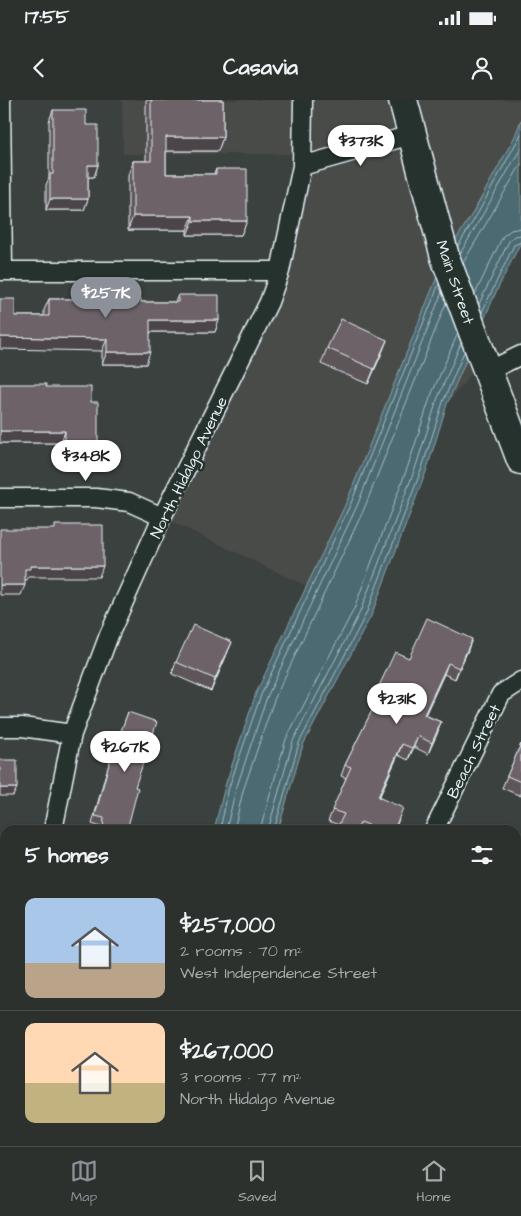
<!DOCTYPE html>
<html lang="en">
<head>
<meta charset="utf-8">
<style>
	body { margin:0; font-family:"Architects Daughter",sans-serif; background:#343936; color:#f1f3f6; height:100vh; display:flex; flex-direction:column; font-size:19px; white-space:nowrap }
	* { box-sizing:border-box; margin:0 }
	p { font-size:16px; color:#a6a9aa }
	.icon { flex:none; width:28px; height:28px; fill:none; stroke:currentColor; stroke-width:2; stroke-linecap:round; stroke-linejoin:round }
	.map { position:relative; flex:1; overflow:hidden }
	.side { position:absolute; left:0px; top:725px; width:521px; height:321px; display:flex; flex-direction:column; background:#2c312e; border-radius:15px 15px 0 0; box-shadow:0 1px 4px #0004,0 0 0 1px #484c4a }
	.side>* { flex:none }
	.price { position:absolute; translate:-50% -42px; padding:0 11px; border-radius:18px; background:#fff; color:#222; font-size:16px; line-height:32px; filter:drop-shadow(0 1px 2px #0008) }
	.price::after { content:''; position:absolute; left:50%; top:30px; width:15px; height:11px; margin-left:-8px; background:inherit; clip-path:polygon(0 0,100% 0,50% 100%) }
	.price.selected { background:#8c9099; color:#fff }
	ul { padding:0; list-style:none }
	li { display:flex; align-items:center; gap:15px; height:125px; padding:0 25px }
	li+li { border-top:1px solid #484c4a }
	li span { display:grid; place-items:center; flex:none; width:140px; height:100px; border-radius:10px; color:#555 }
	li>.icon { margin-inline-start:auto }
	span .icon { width:60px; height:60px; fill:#fffc; stroke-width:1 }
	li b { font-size:21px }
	h2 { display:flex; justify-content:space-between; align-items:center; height:60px; padding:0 25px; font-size:21px }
	.status { display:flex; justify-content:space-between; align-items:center; height:35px; padding:0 25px; background:#2c312e; direction:ltr }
	.status svg { height:14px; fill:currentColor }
	header { display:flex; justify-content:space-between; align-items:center; height:65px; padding:0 25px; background:#2c312e; font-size:22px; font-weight:700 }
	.tab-bar { display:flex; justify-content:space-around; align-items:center; height:70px; border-top:1px solid #484c4a; background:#2c312e; font-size:14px; color:#a6a9aa }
	.tab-bar a { display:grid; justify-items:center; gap:2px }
	.tab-bar .selected { color:#8c9099 }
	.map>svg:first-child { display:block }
</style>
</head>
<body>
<div class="status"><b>17:55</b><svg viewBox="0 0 49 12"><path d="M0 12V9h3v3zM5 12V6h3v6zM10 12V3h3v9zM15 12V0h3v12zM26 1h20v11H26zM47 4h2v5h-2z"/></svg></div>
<header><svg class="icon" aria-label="back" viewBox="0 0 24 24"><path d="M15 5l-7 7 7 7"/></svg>Casavia<svg class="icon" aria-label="person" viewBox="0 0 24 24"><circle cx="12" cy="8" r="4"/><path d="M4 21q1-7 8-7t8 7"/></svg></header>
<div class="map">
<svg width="521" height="1046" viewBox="0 0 521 1046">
	<rect width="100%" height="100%" fill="#3b413e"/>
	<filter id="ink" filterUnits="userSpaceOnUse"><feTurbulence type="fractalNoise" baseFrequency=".02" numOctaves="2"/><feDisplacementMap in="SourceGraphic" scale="10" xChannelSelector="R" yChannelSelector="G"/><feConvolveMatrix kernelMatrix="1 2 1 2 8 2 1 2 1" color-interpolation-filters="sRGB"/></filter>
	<g filter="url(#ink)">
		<!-- built -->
		<path fill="#4a4b4a" d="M122,0h399v20l-6,16 -41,75 -29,46 38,102 -36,45 -20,65 -56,148 -209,-100 107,-215 33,-148h-179z"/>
		<!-- water -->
		<path fill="#4b6a72" stroke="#8aa0a8" d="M521,20v122l-25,50 -49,112 -20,65 -56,147 -68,129 -25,85h-64l11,-44 31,-93 91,-192 98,-244 29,-46 41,-75z
			M153,1041h52l-1,5h-52z"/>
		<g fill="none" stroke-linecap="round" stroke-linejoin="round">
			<!-- shore -->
			<path stroke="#a9bbc2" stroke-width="1" d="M458,146l20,-33 43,-79
				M460,154l61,-106
				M463,163l58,-99
				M475,194l28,-58 8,-6 10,-2
				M479,204l30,-63 5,-5 7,-1
				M482,212l32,-67 7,-3
				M220,730l9,-43 32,-92 90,-192 88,-219
				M226,730l10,-41 31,-92 90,-191 85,-214
				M234,730l9,-39 31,-91 90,-191 82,-206
				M260,730l26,-91 68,-130 55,-146 21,-65 28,-65
				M268,730l25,-89 67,-129 56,-146 21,-66 24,-57
				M274,730l25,-87 67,-129 56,-146 21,-66 21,-50"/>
			<!-- street casing -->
			<g stroke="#e8f1f8" stroke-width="21">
				<path id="street" d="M1,0l2,171
					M302,66l109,-31
					M0,171h280
					M488,271l33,-16
					M0,398h96l33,4 33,15
					M0,627h22l50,7
					M53,730l19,-96 37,-99 53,-118 107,-215 11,-31 22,-105 1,-66
					M434,730l67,-136 20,-13
					M516,788l5,2
					M0,867h5
					M13,1046l1,-5
					M357,1046v-5"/>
			</g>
			<!-- highway casing -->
			<g stroke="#e8f1f8" stroke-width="31">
				<path id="highway" d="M403,0l42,157 76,203"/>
			</g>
			<!-- street -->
			<use href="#street" stroke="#26332d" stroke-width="18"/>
			<!-- highway -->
			<use href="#highway" stroke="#26332d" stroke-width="28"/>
		</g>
		<!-- wall -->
		<path fill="#5d5459" stroke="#e8f1f8" d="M146,0h77v37l-5,14h-52v23h48l2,-5 31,52 -6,14h-54v-5h-59v-55l5,-14h13z
			M53,10l33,15 12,40 -4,12h-6v22l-4,11h-38v-25l3,-7v-57z
			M107,195l21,3 13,4h34l3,-7 41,25 -4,12h-65l-4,32h-44v-13l-87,-35h29v-6l5,-11h57z
			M387,240l-6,15 -13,29 -47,-20 6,-16z
			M46,287l45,15 3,52h-33v-11h-61z
			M468,550l-13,29 -11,-5 -19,41 16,7 -4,12 -9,20 -14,-7 -6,13 -10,-5 -19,43 20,21 -4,11h-59l3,-5 -11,-4 18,-43 -5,-2 4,-11 33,-66 -3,-2 4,-11 30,-28z
			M227,554l-16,37 -39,-17 4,-12z
			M128,612l7,75 -8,43h-26v-3l-9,-3 13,-48z
			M521,644v52l-19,-8 5,-12z
			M516,830l3,55 2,161h-121v-5h116z
			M70,1041h32l-1,5h-32z
			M260,1041h40v5h-41z"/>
		<!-- shaded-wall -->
		<path fill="#4c4548" stroke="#e8f1f8" d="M166,37h57l-5,14h-57z
			M88,65h10l-4,12h-10z
			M50,99h38l-4,11h-38z
			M133,116h60l-6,14h-59z
			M193,121h54l-6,14h-54z
			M150,220h69l-4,12h-69z
			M0,237l107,2 -5,12 -102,-2z
			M387,240l-6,15 -13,29 6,-15z
			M107,252h43l-4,12h-44z
			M0,331h65l-4,12h-61z
			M65,343h33l-4,11h-33z
			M30,466h73l-4,11h-71l-1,3h-6l4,-11z
			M0,485h25l-4,10h-21z
			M472,539l-4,11 -13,29 4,-11z
			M232,542l-5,12 -16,37 4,-12z
			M448,563l-4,11 -24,52 4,-11z
			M441,622l-4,12 -9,20 4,-11z
			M418,636l-4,11 -6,13 4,-12z
			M402,644l-4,11 -24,53 4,-11z
			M0,688h17l-4,8h-13z"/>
		<!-- building -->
		<path fill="#6c6267" stroke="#e8f1f8" d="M151,0h72v37h-57v37h50v-5h31v52h-54v-5h-60v-55h18z
			M53,10h33v15h12v40h-10v34h-38v-25h3z
			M107,195h21v3h13v4h37v-7h41v25h-69v32h-43v-13l-107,-2v-38h15v17h34v-17h58z
			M341,219l46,21 -13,29 -47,-21z
			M0,284h46v3h45v15h7v41h-33v-12h-65z
			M55,425h48v41h-73v3h-5v16h-25v-56h55z
			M427,518l45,21 -13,29 -11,-5 -24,52 17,7 -9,21 -14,-7 -6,12 -10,-4 -24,53 25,11 -9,22h-13l-20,-8 -5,8h-20l8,-16 -12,-4 19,-43 -6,-2 38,-77 -4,-2 16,-34 14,6z
			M193,525l39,17 -17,37 -39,-17z
			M128,612l29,10 -22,65 3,1 -11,42h-24l1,-12 -9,-2 13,-49z
			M521,644v38l-14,-6z
			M0,660h17v28h-17z
			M516,830l5,2v48l-2,4 -3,-1z
			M516,885h5v161h-117v-5h112z
			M72,1041h30l-1,5h-29z
			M262,1041h38v5h-38z"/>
	</g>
	<g text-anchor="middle" stroke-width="5" stroke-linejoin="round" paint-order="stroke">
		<!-- street labels -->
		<g font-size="16" fill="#e8f1f8" stroke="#26332d">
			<text transform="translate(456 182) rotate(71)" y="6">Main Street</text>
			<text transform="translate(188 367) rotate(-64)" y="6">North Hidalgo Avenue</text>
			<text transform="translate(473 651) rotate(-64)" y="6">Beach Street</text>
		</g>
	</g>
</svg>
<b class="price" style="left:361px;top:67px">$373K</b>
<b class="price selected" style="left:106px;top:219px">$257K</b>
<b class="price" style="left:86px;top:382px">$348K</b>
<b class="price" style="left:397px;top:625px">$231K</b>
<b class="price" style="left:125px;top:673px">$267K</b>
<section class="side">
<h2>5 homes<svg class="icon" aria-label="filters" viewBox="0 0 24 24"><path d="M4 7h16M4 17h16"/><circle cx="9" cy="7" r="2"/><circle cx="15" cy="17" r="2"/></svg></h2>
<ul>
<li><span style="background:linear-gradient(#a9c7e8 65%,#b9a48a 0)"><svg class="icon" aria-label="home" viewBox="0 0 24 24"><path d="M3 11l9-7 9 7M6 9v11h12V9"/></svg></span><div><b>$257,000</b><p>2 rooms · 70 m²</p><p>West Independence Street</p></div></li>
<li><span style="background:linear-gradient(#ffd9b3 60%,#c2b280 0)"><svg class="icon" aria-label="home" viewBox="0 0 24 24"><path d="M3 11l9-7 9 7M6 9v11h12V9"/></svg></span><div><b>$267,000</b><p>3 rooms · 77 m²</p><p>North Hidalgo Avenue</p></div></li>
</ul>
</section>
</div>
<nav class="tab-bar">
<a class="selected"><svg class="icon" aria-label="map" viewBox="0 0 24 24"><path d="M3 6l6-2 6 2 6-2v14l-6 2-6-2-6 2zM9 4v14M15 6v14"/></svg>Map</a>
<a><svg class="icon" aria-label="saved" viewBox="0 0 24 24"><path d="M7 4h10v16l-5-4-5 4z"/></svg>Saved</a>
<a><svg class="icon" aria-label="home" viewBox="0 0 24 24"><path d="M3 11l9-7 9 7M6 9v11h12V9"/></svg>Home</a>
</nav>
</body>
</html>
